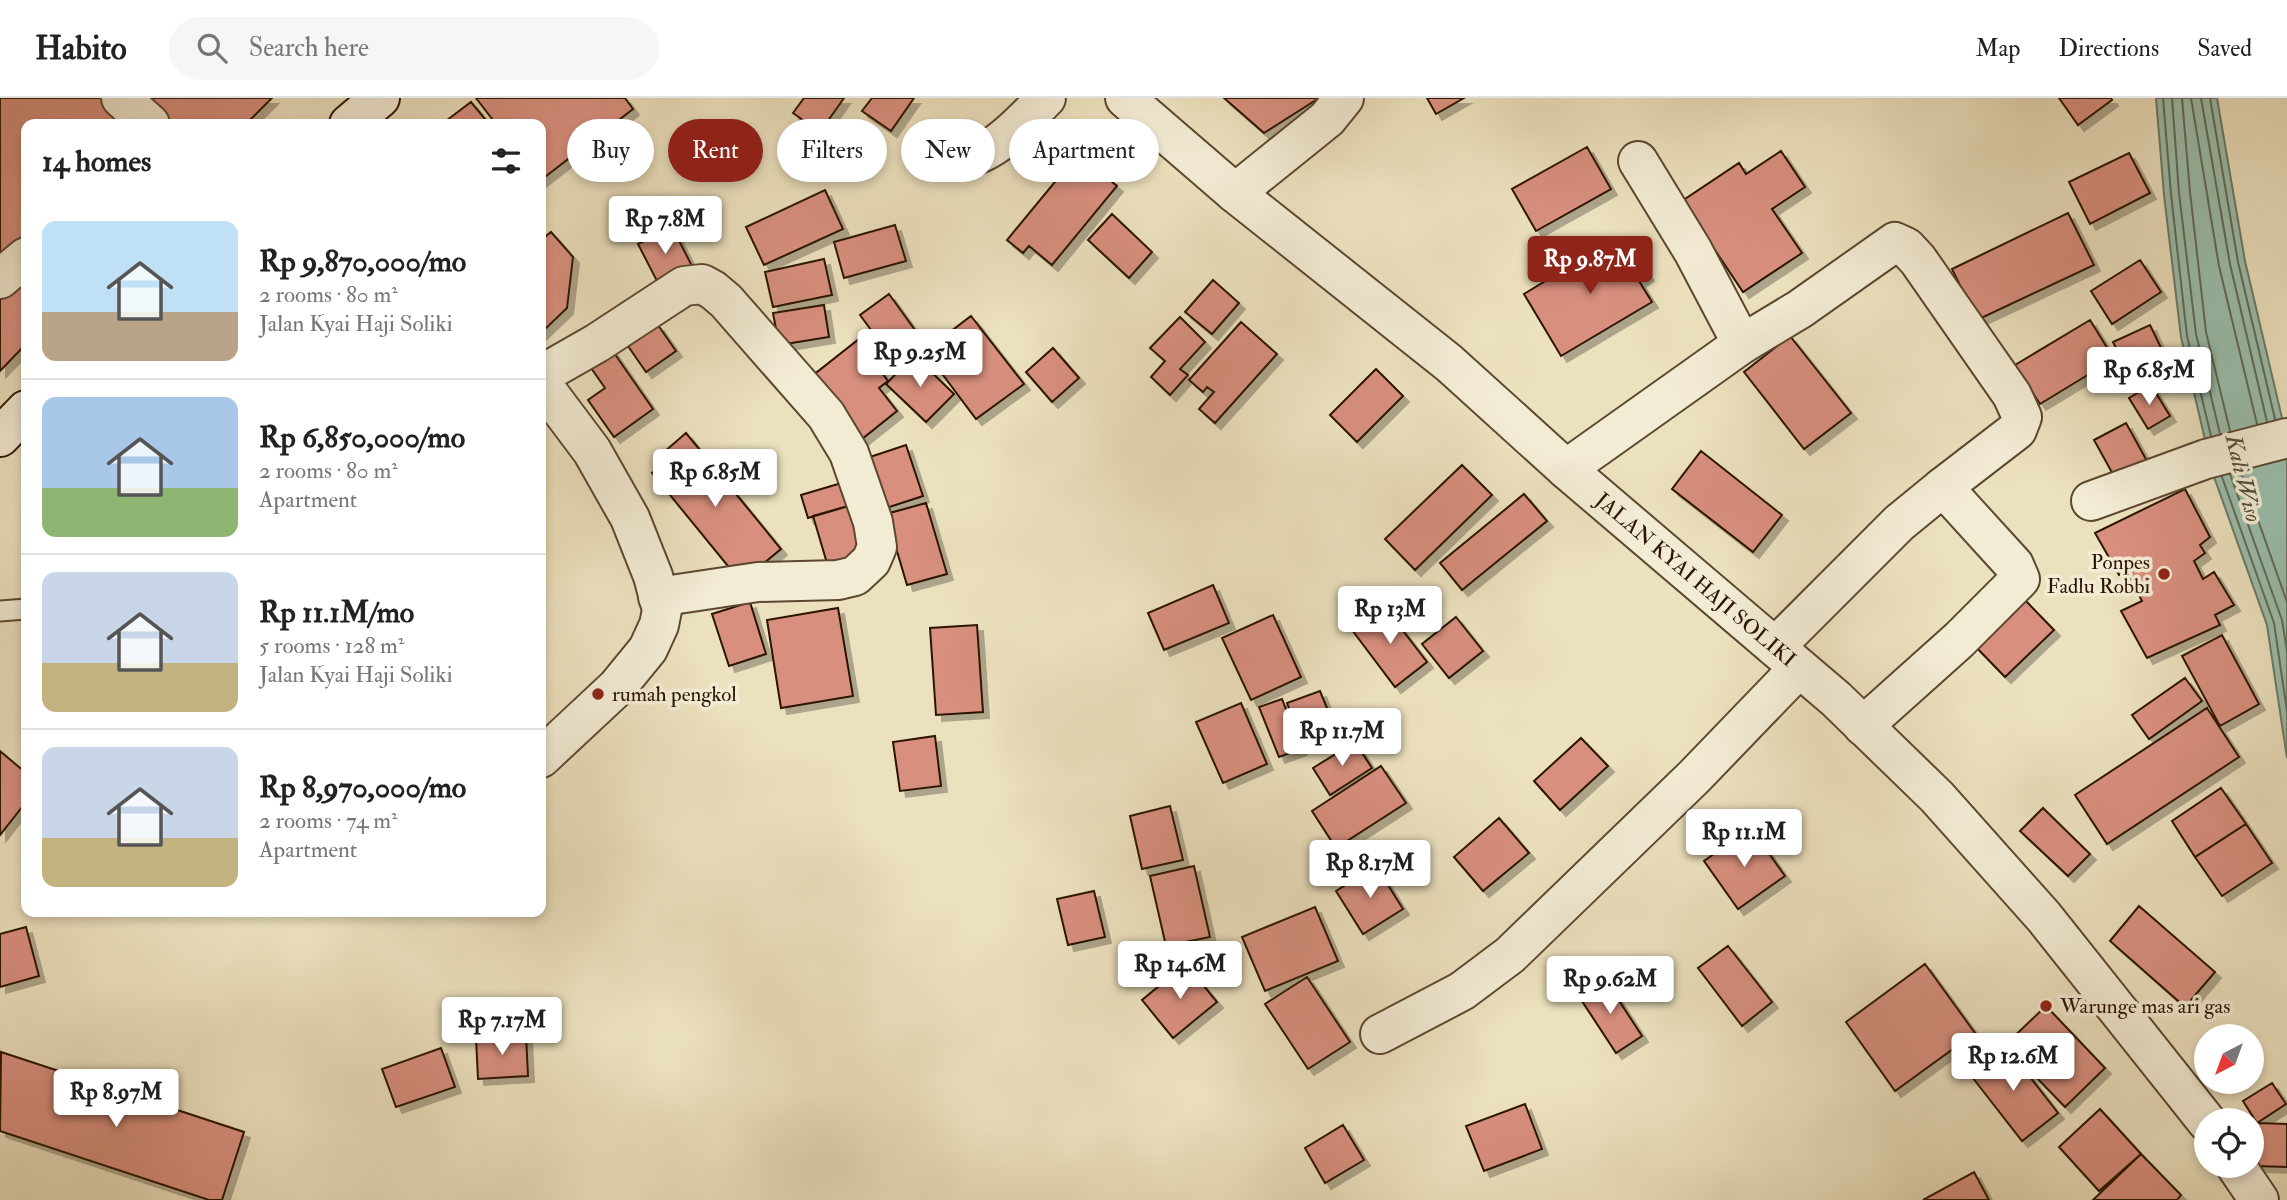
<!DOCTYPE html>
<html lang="en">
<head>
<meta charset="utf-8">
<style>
	body { margin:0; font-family:"IM FELL Double Pica",serif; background:#f6f6f6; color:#222; height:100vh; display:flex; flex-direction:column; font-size:26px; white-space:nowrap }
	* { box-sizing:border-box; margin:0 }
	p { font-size:23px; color:#767676 }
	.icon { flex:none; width:38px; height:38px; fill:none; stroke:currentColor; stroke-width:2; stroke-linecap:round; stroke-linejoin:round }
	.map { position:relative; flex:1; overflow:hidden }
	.panel { position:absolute; left:21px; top:21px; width:525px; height:798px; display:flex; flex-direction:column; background:#fff; border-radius:14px; box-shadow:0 4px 10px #0003 }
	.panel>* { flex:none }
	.hud { position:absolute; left:567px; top:21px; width:665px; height:63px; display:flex; gap:14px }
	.needle { width:46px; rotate:221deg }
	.buttons { position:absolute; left:2194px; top:926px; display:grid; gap:14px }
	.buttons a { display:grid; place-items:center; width:70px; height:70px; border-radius:50%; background:#fff; box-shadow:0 4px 10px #0003; font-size:35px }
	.price { position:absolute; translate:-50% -60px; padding:0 16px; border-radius:7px; background:#fff; color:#222; font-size:23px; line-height:46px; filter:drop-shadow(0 2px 4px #0008) }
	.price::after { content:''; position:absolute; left:50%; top:42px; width:21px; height:16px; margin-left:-10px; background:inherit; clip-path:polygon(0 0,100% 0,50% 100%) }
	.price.active { background:#8f2418; color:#fff }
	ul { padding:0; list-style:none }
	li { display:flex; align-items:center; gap:21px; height:175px; padding:0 21px }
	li+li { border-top:2px solid #e0e0e0 }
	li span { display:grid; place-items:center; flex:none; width:196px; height:140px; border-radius:14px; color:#555 }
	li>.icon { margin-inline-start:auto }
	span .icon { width:84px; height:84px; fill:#fffc; stroke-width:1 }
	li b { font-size:30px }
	h2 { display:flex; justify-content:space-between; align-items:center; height:84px; padding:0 21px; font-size:30px }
	.chip { padding:0 24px; border-radius:32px; background:#fff; box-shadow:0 4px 10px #0003; font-size:24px; line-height:63px }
	.chip.active { background:#8f2418; color:#fff }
	header { display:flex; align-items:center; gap:42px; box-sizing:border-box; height:98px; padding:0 35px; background:#fff; border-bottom:2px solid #e0e0e0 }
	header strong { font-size:33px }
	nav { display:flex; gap:38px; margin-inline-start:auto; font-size:24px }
	.search { width:490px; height:63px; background:#f6f6f6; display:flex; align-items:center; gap:18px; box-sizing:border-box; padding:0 24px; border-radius:38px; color:#767676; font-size:26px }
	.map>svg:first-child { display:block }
</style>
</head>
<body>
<header>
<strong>Habito</strong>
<div class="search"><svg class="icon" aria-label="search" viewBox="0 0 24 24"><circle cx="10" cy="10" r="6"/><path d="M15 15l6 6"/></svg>Search here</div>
<nav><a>Map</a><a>Directions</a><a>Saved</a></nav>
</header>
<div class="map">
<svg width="2287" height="1102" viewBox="0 0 2287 1102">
	<defs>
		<filter id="shadow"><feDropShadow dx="6" dy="6" stdDeviation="0" flood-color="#0004"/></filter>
	</defs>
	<rect width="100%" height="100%" fill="#ece1be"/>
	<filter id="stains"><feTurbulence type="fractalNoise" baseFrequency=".00286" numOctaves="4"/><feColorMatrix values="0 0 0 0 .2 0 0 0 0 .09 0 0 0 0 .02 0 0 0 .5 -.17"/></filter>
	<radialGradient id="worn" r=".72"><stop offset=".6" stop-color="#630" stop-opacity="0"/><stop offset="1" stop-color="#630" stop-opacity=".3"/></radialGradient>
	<!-- water -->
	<path fill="#9abeac" stroke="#6e7a67" stroke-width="2" d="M2156,0h61l28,163 42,178v319l-20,-133 -54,-151 -32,-137 -17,-142z"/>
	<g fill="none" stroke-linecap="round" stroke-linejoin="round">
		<!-- shore -->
		<path stroke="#636956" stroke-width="2" d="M2163,0l8,96 16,142 24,100
			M2172,0l7,95 17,141 24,100
			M2182,0l8,94 16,140 24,99
			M2191,0l28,168 38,158
			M2201,0l29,166 37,158
			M2210,0l28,164 37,157
			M2241,374l46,130
			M2230,376l52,146 5,31
			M2222,379l52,146 13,88"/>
	</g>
	<!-- building -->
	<path fill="#d88f7e" stroke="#2c1400" stroke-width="2" filter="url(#shadow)" d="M0,0h272l-26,26h-220v220l-26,27z
		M476,0h149l8,11 -92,71v-56h-45z
		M804,0h40l-24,34 -27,-19z
		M872,0h42l-23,33 -29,-20z
		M1224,0h95l-55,35z
		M1427,0h37l-28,16z
		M2059,0h52l1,2 -34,25z
		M471,4l18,22h-47z
		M1587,49l24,42 -75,42 -24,-42z
		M1781,53l24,36 -33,22 30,44 -59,39 -61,-91 57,-38 7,11z
		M2129,55l21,40 -60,31 -21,-42z
		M1078,56l39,32 -65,79 -23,-19 -6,7 -16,-13z
		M825,92l18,39 -79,36 -18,-38z
		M2068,115l26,52 -117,55 -25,-51z
		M1112,116l40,38 -23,26 -41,-38z
		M895,127l11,36 -62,17 -10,-36z
		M672,129l21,41 -34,17 -21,-41z
		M551,134l22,25 -6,51 -26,25v-93z
		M1614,141l10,17 9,-6 15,25 -9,6 13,21 -91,54 -37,-62z
		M824,161l8,36 -59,12 -8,-35z
		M2140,162l21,32 -49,32 -21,-33z
		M1213,182l26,23 -27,31 -27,-22z
		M889,196l31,43 -29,20 -31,-42z
		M824,207l5,32 -50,8 -6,-32z
		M971,218l53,68 -48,35 -51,-68z
		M1180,219l25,25 -25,27 8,6 -18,20 -19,-18 14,-16 -15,-13z
		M2090,222l24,39 -74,45 -25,-39z
		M1241,224l36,32 -62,69 -16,-14 15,-17 -7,-5 -4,5 -14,-12z
		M658,227l18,26 -30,21 -18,-26z
		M2150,227l16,33 -37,18 -16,-34z
		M864,237l22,29 -7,5 9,12 -9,7 18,23 -40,32 -50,-63z
		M1790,238l61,77 -47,36 -60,-77z
		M1053,250l26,30 -27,24 -26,-30z
		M612,252l41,59 -39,28 -26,-37 17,-12 -16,-23z
		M914,257l40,39 -28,28 -40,-38z
		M1376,271l27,27 -46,46 -27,-27z
		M2151,287l19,31 -22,13 -19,-31z
		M2126,325l21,38 -32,17 -21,-38z
		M686,335l95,116 -40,33 -89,-109 18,-15 -6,-6z
		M906,347l17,51 -49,16 -16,-51z
		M1701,353l81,64 -29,37 -81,-63z
		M1462,367l30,30 -77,75 -30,-31z
		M855,381l7,23 -54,16 -7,-23z
		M2185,391l25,48 -10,8 5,8 -11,8 9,18 11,-7 20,33 -19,10 5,10 -73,33 -26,-47 21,-10 -15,-30 -8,4 -24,-42z
		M1524,396l23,27 -85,69 -22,-27z
		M926,405l21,71 -40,11 -21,-71z
		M848,408l16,54 -35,10 -16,-54z
		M1213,487l16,38 -65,27 -16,-37z
		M2021,498l33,34 -49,47 -33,-34z
		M750,504l16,52 -37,12 -17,-52z
		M1384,508l43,56 -32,25 -43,-57z
		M838,510l15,88 -72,12 -14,-88z
		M1273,517l28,62 -50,23 -29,-62z
		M1456,519l27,34 -34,27 -27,-34z
		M977,527l6,87 -47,3 -6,-87z
		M2222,537l37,69 -39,22 -38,-70z
		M2185,580l17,23 -53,38 -17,-24z
		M1320,593l14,34 -33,13 -14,-35z
		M1282,601l19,50 -22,8 -20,-50z
		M1241,605l26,61 -44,19 -27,-61z
		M2207,610l32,49 -132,87 -32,-49z
		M935,638l6,50 -41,5 -7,-49z
		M1581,640l27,28 -48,44 -26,-29z
		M1355,644l17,26 -42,27 -17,-27z
		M0,653l26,22v29l-26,33z
		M1381,668l25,37 -70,45 -24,-37z
		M2221,690l25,36 -51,33 -23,-36z
		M1170,708l13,54 -41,9 -12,-53z
		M2043,710l47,46 -22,22 -48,-45z
		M1499,720l30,35 -46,38 -29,-34z
		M2246,726l26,39 -50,33 -27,-39z
		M1751,730l34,48 -47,33 -34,-48z
		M1194,768l16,71 -44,9 -16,-70z
		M1376,768l27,43 -40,25 -27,-43z
		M1094,793l11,46 -37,8 -11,-46z
		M2139,808l76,66 -30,35 -75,-66z
		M1315,809l23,54 -73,30 -23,-54z
		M26,829l13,49 -39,11v-53z
		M1728,848l44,56 -30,24 -44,-58z
		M1186,866l31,38 -44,36 -31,-38z
		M1925,866l50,69 -80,58 -49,-69z
		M1307,879l43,65 -42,27 -43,-65z
		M1605,881l37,57 -26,17 -38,-58z
		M2046,908l59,62 -40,39 -60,-62z
		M526,937l2,41 -50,3 -2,-41z
		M2005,947l53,68 -36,28 -53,-68z
		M441,950l14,39 -59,20 -14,-38z
		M1,954l243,80 -22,68h-13l-209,-69z
		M2272,985l14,21 -29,19 -14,-22z
		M1525,1006l17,45 -58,22 -18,-45z
		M2100,1011l41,45 -42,37 -40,-44z
		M2257,1025l30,1v43l-31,-1z
		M1343,1027l21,35 -39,23 -20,-35z
		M2141,1056l40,41 -4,5h-84z
		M1974,1074l15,28h-66z"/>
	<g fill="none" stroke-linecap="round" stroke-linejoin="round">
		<!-- lane casing -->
		<g stroke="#5c4730" stroke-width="23">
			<path id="lane" d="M0,513l26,-2"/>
		</g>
		<!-- street casing -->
		<g stroke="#5c4730" stroke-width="42">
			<g id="street">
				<path d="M121,0l29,26"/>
				<path id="s1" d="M1125,0l110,95 214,170 117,106 270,230 101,98 107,120 163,205"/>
				<path d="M927,46c6,5 15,13 23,14 37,6 72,-36 96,-60"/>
				<path d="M1235,95l92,-74 17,-21"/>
				<path d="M0,181l26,-22"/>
				<path d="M1742,246l58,-35 95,-67 11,5 12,13 94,135 10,22 -5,13 -74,57"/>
				<path d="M541,277l56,-32 87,-57 18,-2 11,6 13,11 100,114 23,38 24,69 4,25 -6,14 -16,15 -17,4 -80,2 -100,15"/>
				<path d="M541,285l51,68 38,67 23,58 9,34 -3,15 -11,24 -31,38 -76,71"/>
				<path d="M1566,371l176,-125 -49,-93 -55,-90"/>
				<path d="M2091,403l115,-42 81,-21"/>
				<path d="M1775,549l124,-124 44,-36 71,78 6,14 -61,61 -96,86"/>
				<path d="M1380,936l82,-43 48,-36 184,-178 105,-109"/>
				<path d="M2236,1068l23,34"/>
			</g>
		</g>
		<!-- secondary casing -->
		<g stroke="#2c1400" stroke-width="42">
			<path id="secondary" d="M349,26l31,-26
				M0,339l26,-27"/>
		</g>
		<!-- lane -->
		<use href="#lane" stroke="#f3ecd5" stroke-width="19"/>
		<!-- street -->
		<use href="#street" stroke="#f3ecd5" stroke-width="38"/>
		<!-- secondary -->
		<use href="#secondary" stroke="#f3ecd5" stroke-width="38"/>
	</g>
	<!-- markers -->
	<g fill="#8f2418" stroke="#f3ecd5" stroke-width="2.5">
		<circle cx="2164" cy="476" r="7"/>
		<circle cx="598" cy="596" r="7"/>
		<circle cx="2046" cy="908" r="7"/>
	</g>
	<g text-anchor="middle" stroke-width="7" stroke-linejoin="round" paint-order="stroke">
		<!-- poi labels -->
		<g font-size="21" fill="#2c1400" stroke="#f3ecd5" text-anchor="start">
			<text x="2150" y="471" text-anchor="end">Ponpes<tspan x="2150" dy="24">Fadlu Robbi</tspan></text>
			<text x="612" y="603">rumah pengkol</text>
			<text x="2060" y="915">Warunge mas ari gas</text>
		</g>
		<!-- street labels -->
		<g font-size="21" fill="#2c1400" stroke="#f3ecd5">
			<text dy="7" stroke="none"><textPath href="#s1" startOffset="747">JALAN KYAI HAJI SOLIKI</textPath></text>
		</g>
		<!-- water labels -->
		<g font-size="23" font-style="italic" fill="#52503c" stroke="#f3ecd5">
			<text transform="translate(2244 380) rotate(76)" y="8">Kali Wiso</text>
		</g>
	</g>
	<rect width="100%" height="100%" filter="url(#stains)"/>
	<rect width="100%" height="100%" fill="url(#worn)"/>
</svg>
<div class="buttons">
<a><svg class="needle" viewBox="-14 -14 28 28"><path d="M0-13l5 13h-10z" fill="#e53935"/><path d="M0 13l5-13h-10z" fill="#767676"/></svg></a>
<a><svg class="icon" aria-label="locate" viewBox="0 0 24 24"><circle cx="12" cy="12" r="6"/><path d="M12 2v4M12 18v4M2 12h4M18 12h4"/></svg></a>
</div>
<b class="price" style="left:665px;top:158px">Rp 7.8M</b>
<b class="price active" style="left:1590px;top:198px">Rp 9.87M</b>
<b class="price" style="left:920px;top:291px">Rp 9.25M</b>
<b class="price" style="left:2149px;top:309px">Rp 6.85M</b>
<b class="price" style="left:715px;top:411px">Rp 6.85M</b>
<b class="price" style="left:1390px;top:548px">Rp 13M</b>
<b class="price" style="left:1342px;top:670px">Rp 11.7M</b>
<b class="price" style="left:1744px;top:771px">Rp 11.1M</b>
<b class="price" style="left:1370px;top:802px">Rp 8.17M</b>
<b class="price" style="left:1180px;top:903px">Rp 14.6M</b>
<b class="price" style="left:1610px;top:918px">Rp 9.62M</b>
<b class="price" style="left:502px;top:959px">Rp 7.17M</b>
<b class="price" style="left:2013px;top:995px">Rp 12.6M</b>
<b class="price" style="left:116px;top:1031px">Rp 8.97M</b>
<div class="hud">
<a class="chip">Buy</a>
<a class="chip active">Rent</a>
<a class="chip">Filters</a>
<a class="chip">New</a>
<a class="chip">Apartment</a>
</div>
<section class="panel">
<h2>14 homes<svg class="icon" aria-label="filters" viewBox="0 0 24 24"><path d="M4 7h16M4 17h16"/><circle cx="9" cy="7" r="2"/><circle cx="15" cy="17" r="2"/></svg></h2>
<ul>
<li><span style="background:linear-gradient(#bfe0f5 65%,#b9a48a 0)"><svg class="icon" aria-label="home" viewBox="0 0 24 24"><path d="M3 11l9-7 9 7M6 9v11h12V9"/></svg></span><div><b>Rp 9,870,000/mo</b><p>2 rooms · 80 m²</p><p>Jalan Kyai Haji Soliki</p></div></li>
<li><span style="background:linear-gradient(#a9c7e8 65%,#8fb573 0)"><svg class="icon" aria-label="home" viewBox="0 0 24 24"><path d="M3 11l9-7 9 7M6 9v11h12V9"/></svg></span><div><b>Rp 6,850,000/mo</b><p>2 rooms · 80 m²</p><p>Apartment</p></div></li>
<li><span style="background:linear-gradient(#c9d6e8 65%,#c2b280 0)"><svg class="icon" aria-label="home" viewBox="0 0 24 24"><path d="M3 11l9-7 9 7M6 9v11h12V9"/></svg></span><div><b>Rp 11.1M/mo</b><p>5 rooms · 128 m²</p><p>Jalan Kyai Haji Soliki</p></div></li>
<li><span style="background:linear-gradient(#c9d6e8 65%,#c2b280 0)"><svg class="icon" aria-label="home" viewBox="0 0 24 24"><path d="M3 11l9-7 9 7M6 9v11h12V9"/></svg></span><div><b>Rp 8,970,000/mo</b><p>2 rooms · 74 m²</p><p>Apartment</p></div></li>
</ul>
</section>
</div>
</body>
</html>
